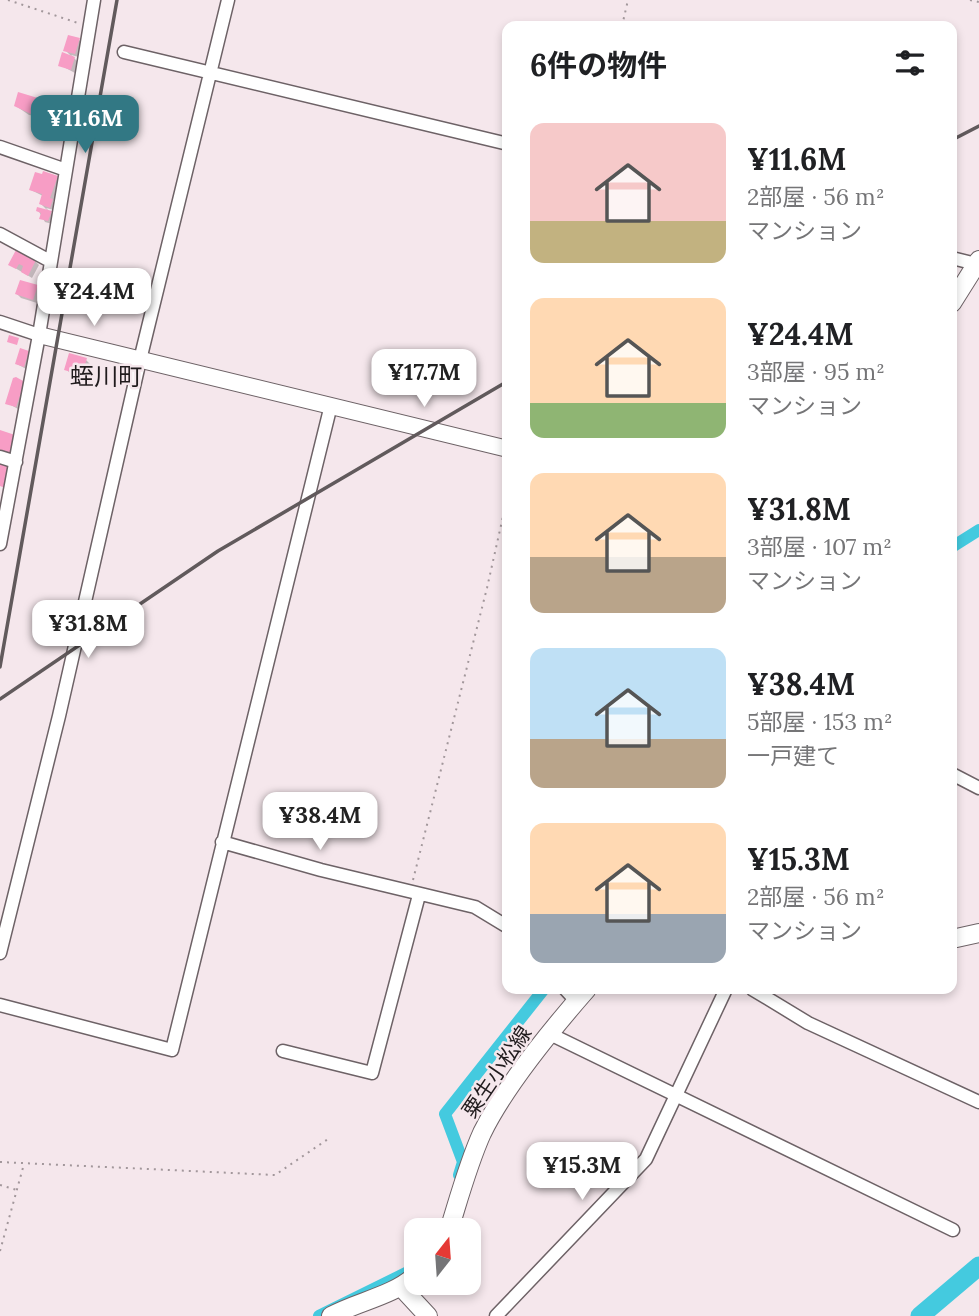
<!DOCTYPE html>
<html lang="ja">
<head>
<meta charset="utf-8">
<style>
	body { margin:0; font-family:Lora,"Noto Sans JP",serif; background:#f6f6f6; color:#202124; height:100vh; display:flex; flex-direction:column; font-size:26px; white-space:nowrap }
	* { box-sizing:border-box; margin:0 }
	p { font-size:23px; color:#757577 }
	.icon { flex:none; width:38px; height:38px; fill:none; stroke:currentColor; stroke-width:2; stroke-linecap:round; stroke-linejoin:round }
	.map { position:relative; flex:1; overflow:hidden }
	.details { position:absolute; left:502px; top:21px; width:455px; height:973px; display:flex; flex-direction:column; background:#fff; border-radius:14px; box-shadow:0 4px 10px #0003 }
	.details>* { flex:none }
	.needle { width:46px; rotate:17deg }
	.tools { position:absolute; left:404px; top:1218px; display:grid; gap:14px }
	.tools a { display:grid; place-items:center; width:77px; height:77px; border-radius:14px; background:#fff; box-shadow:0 4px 10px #0003; font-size:35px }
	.price { position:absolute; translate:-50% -60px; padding:0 16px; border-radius:14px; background:#fff; color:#222; font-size:23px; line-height:46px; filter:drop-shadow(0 2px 4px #0008) }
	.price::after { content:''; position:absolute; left:50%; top:42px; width:21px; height:16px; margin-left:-10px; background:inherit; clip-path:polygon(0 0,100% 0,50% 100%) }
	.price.on { background:#327884; color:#fff }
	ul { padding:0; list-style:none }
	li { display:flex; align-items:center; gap:21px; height:175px; padding:0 28px }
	li span { display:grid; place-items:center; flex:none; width:196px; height:140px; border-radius:14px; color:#555 }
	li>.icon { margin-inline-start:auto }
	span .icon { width:84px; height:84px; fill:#fffc; stroke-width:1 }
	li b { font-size:30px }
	h2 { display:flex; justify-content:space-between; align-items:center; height:84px; padding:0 28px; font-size:30px }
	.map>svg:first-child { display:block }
</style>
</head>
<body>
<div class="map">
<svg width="979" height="1316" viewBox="0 0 979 1316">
	<rect width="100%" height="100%" fill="#f5e7ec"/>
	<!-- shadow -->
	<path fill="#0003" d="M79,40l4,4 -4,13 -8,-2 7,7 -3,11 -15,-8 13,-7 -8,-8z
		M50,103l4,4 -4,11 -21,-3 -13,-9z
		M57,177l4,4 -8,21 3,2 -2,6 -8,-2 9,9 -3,7 -7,-2 -7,-12 11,2 -8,-8 2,-8 -12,-6z
		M35,261l4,4 -7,13 -22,-13z
		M37,287l4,4 -4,12 -16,-5 -4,-4z
		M28,352l4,4 -4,14 -11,-6z
		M86,360l4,4 -4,14 -16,-5 -4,-4z
		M14,380l14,7 -8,23 -13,-7z"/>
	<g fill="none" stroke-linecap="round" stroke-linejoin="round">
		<!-- canal -->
		<path stroke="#44cadf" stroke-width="12" d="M952,547l27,-17
			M459,1175l4,-13 -18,-48 99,-125
			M319,1316l97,-48"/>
		<!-- river -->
		<path stroke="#44cadf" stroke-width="19" d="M920,1316l59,-50"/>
	</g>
	<!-- building -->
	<path fill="#f79dc5" d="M68,35l12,3 -5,16 -12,-3z
		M62,52l13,5 -4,13 -13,-4z
		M18,92l33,10 -4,13 -16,-1 -17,-8z
		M43,171l15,5 -8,22 3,1 -3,9 -11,-4 3,-10 -13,-4 6,-18 7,2z
		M37,207l15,4 -4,10 -9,-2 2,-6 -5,-2z
		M16,250l20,10 -8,16 -7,-4 2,-6 -4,-2 -3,5 -8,-4z
		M20,280l18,5 -5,15 -18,-6z
		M9,335l10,3 -2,7 -10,-3z
		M20,348l9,3 -5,16 -9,-3z
		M69,353l18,5 -5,17 -18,-5z
		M16,377l9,5 -9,25 -11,-3 8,-26z
		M0,430l15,5 -6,20 -9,-2z
		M0,461l9,3 -4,24 -5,-2z"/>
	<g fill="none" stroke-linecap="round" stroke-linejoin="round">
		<!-- minor casing -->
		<g stroke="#6d6266" stroke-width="15">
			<path id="minor" d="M124,52l384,92
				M0,147l66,23
				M0,234l50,27
				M952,258l24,6
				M0,322l39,13
				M0,457l16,5
				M0,544l39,-209 55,-335
				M952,774l27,14
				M222,842l99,28 154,37 33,20
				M0,953l59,-237 81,-356 88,-360
				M565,989l11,12
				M752,989l56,34 171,79
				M0,1005l172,45 159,-645
				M550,1034l403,196
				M283,1051l89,22 47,-178
				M496,1316l150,-157 80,-170"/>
		</g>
		<!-- tertiary casing -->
		<g stroke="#6d6266" stroke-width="18">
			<path id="tertiary" d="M39,335l469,114"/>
		</g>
		<!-- secondary casing -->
		<g stroke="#6d6266" stroke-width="20">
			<path id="secondary" d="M952,303l27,-43
				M952,939l27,-6
				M449,1230c10,-32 19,-66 33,-97 23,-47 70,-104 105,-144
				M402,1288l26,28
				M331,1316c28,-15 62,-20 85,-41"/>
		</g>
		<!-- path -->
		<path stroke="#a2979b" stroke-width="2" stroke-dasharray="2 5" stroke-linecap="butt" d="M8,0l70,23
			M970,0l9,2
			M622,26l6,-26
			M413,880l74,-292 21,-94
			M0,1162l275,13 56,-38
			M0,1185l17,5
			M0,1251l24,-87"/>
		<!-- minor -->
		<use href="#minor" stroke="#fff" stroke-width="12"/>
		<!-- tertiary -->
		<use href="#tertiary" stroke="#fff" stroke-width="16"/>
		<!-- secondary -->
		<use href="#secondary" stroke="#fff" stroke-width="18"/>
		<!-- rail -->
		<path stroke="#615a5c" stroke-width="3.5" d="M952,140l27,-14
			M0,667l117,-667
			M0,699l218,-148 290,-170"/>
	</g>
	<g text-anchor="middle" stroke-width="5" stroke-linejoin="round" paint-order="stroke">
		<!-- street labels -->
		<g font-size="21" fill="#201b1d" stroke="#f5e7ec">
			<text transform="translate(497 1072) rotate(-56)" y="7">粟生小松線</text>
		</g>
		<!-- quarter labels -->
		<g font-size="24" fill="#201b1d" stroke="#f5e7ec">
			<text x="106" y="385">蛭川町</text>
		</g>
	</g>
</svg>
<div class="tools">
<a><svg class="needle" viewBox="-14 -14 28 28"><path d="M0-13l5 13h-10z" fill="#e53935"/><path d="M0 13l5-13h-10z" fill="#757577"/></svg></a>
</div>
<b class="price on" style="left:85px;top:155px">¥11.6M</b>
<b class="price" style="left:94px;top:328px">¥24.4M</b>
<b class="price" style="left:424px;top:409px">¥17.7M</b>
<b class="price" style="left:88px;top:660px">¥31.8M</b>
<b class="price" style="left:320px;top:852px">¥38.4M</b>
<b class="price" style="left:582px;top:1202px">¥15.3M</b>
<section class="details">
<h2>6件の物件<svg class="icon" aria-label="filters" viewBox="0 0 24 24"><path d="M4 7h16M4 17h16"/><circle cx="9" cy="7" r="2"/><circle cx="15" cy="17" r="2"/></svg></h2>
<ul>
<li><span style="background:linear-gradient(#f6c9c9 70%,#c2b280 0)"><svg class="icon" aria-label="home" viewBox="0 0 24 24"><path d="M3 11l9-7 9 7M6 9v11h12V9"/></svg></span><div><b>¥11.6M</b><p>2部屋 · 56 m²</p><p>マンション</p></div></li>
<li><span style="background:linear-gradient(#ffd9b3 75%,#8fb573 0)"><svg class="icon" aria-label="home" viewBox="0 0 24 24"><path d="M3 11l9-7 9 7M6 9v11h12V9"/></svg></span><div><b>¥24.4M</b><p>3部屋 · 95 m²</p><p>マンション</p></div></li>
<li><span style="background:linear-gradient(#ffd9b3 60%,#b9a48a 0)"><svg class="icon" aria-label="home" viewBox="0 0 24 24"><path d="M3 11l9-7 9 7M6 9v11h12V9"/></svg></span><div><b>¥31.8M</b><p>3部屋 · 107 m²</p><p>マンション</p></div></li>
<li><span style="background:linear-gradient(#bfe0f5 65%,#b9a48a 0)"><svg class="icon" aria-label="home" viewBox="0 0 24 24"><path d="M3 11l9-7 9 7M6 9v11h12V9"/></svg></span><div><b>¥38.4M</b><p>5部屋 · 153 m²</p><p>一戸建て</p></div></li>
<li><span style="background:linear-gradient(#ffd9b3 65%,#9aa5b1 0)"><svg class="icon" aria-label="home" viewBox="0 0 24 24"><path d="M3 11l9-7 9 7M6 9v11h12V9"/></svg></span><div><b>¥15.3M</b><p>2部屋 · 56 m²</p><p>マンション</p></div></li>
</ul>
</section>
</div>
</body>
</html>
